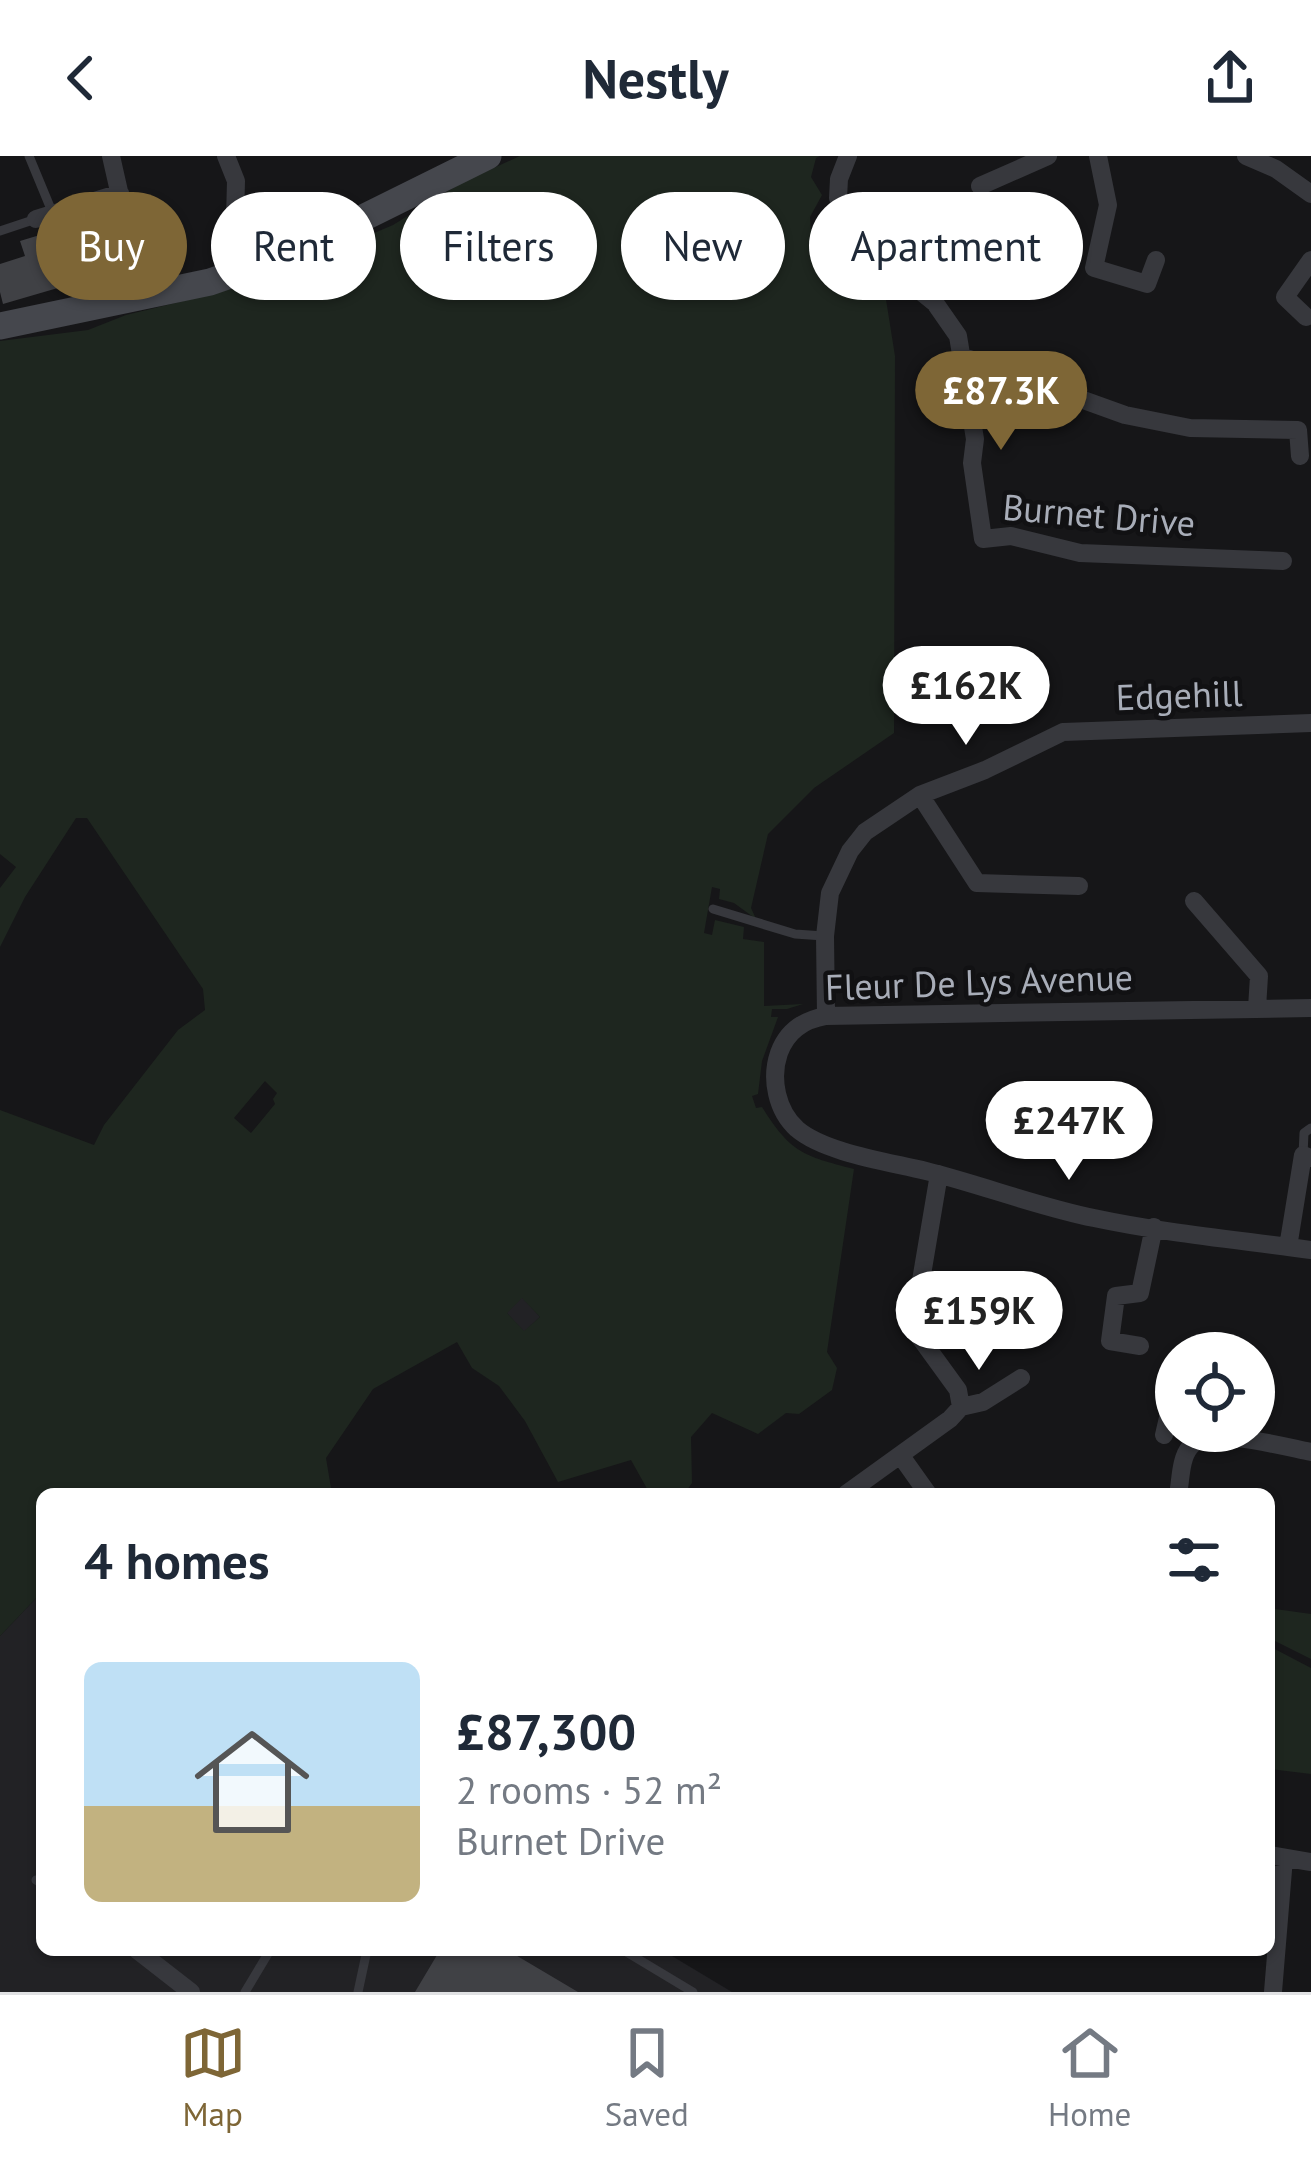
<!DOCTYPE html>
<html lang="en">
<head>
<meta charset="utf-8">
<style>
	body { margin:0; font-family:"PT Sans",sans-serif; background:#f6f6f7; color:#1f2937; height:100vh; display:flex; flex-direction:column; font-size:45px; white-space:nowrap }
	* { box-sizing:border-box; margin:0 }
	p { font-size:39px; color:#747a83 }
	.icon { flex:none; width:66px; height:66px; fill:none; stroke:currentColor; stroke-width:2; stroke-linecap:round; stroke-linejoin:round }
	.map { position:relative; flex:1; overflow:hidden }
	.panel { position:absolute; left:36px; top:1332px; width:1239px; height:468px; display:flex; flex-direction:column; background:#fff; border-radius:18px; box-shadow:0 3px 9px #0004 }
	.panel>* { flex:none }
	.guide { position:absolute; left:36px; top:36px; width:1239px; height:108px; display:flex; gap:24px }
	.controls { position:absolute; left:1155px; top:1176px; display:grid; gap:24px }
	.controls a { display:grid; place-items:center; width:120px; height:120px; border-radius:50%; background:#fff; box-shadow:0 3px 9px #0004; font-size:60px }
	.price { position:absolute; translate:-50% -102px; padding:0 27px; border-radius:42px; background:#fff; color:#222; font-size:39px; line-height:78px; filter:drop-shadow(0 3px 6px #0008) }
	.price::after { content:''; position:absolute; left:50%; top:72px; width:36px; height:27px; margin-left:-18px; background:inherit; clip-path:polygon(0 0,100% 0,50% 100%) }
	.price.current { background:#7e6636; color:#fff }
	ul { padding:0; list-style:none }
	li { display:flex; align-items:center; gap:36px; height:300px; padding:0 48px }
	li+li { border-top:3px solid #e0e1e3 }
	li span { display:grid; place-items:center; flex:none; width:336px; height:240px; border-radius:18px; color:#555 }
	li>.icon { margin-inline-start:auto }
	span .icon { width:144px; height:144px; fill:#fffc; stroke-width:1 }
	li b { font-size:51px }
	h2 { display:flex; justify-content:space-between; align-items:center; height:144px; padding:0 48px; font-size:51px }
	.pill { padding:0 42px; border-radius:54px; background:#fff; box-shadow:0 3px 9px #0004; font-size:42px; line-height:108px }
	.pill.current { background:#7e6636; color:#fff }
	header { display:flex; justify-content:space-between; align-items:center; height:156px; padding:0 48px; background:#fff; font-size:54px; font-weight:600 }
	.tabs { display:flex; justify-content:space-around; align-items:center; height:168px; border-top:3px solid #e0e1e3; background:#fff; font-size:33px; color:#747a83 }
	.tabs a { display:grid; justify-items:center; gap:6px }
	.tabs .current { color:#7e6636 }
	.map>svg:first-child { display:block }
</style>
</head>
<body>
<header><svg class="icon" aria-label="back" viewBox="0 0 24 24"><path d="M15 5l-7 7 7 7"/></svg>Nestly<svg class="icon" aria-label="share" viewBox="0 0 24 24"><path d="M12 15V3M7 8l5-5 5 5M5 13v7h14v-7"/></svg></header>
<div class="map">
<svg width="1311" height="1836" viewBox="0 0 1311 1836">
	<rect width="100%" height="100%" fill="#161618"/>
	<!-- built -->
	<path fill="#222225" d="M522,1141l18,20 -16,15 -18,-20z
		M42,1436v358h620l70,42h-732v-356z"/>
	<!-- green -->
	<path fill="#1e261f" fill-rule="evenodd" d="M520,0h300l-4,2 -5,19 11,18 -12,22 2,30h18l27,9 27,31 11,69 -1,377 -80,55 -46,46 -17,74 5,11 -22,-16 -15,-4 1,-10 -8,-2 -8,46 8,2 3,-15 29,7 -1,12 21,3v64l39,-2 -16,5h-15l-1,8h7l-16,44 -4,33 -6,2 4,12 6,-1c28,45 41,49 92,62l-27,183 10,16 -5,22 -33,24 -13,-1 -28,21 -46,-21 -21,24 1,46 -8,11h-34l-19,-34 -73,22 -33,-61 -26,-35 -27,-18 -15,-26 -84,47 -47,69 6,36h-290v98l-42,44v-526l94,35 10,-20 74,-95 27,-20 -2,-21 -116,-171h-11l-51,79 -25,50v-59l16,-21 -16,-13v-513l88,-11 38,-15 74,-18 113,-38 80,-34 70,-43zM265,925l12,12 -4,6 2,5 -24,29 -17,-15zM522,1142l18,19 -16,14 -17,-18z
		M1275,1453l36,5v45l-42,-21v-25z
		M1269,1490l42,22v106l-42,-5z"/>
	<!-- building -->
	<path fill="#404145" d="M53,75l15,54 -65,19 -3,-12v-28l25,-8 -5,-15z
		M440,1794h67l71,42h-163z"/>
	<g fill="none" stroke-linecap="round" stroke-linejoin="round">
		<!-- lane -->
		<path stroke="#37383d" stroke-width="9" d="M29,0l24,58
			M0,75l36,-12
			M713,753l82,25 29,2
			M1303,999l1,-22 7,-5
			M36,1724l6,4
			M623,1794l70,42
			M245,1836l24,-40
			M358,1836l9,-42"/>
		<!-- street -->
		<path stroke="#37383d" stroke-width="18" d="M111,0l32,141
			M226,0l10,25 -1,38 23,12
			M848,0l-9,23 -1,19 10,19 24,35 63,51 23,33 17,103 -3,24 11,76 28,-3 69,17 203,8
			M1098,0l10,49 -14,63 53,16 9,-24
			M1246,0l30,13 35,25
			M980,30l68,-30
			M36,63l84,-26
			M1306,161l-21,-20 26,-37
			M961,200l164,59 65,13 108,2 2,26
			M920,639l57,88 102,3
			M1194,745l65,75 -2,32
			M1311,852l-485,8c-23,4 -39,15 -47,37 -9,26 -2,58 18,76 28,24 93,33 129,42 56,14 113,36 168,47 70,15 145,22 217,32
			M826,860l-1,-80 5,-43 20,-42 15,-19 55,-37 65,-25 78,-38 248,-9
			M1288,1091l15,-92 8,3
			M1140,1190l-30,-5 6,-45 24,-3 14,-66
			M961,1251l22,-5 38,-24
			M1164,1279l6,-26 6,6
			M901,1300l27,38
			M846,1338l104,-75 11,-12 -3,-17 -45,-62 26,-154
			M1178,1338c3,-14 2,-35 12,-47 17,-22 95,0 121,5
			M1269,1699l42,7
			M137,1794l54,42
			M1273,1836l11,-134"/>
		<!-- secondary -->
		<path stroke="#45474d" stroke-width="27" d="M0,170l210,-44 78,-27 200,-99"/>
	</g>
	<g text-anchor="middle" stroke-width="9" stroke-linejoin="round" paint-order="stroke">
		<!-- street labels -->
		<g font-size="36" fill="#a8adb8" stroke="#111113">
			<text transform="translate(1099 359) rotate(5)" y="13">Burnet Drive</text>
			<text transform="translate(1179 539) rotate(-2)" y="13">Edgehill</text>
			<text transform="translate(979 826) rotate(-2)" y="13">Fleur De Lys Avenue</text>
		</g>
	</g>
</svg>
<div class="controls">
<a><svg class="icon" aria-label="locate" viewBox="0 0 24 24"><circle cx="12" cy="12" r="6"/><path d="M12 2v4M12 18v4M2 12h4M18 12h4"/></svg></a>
</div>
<b class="price current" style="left:1001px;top:297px">£87.3K</b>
<b class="price" style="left:966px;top:592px">£162K</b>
<b class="price" style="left:1069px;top:1027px">£247K</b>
<b class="price" style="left:979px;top:1217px">£159K</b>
<div class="guide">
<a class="pill current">Buy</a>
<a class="pill">Rent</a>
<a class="pill">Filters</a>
<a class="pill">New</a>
<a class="pill">Apartment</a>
</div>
<section class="panel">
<h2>4 homes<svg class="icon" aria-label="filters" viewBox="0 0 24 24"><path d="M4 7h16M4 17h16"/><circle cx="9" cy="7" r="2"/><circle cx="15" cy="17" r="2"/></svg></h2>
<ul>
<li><span style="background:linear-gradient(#bfe0f5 60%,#c2b280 0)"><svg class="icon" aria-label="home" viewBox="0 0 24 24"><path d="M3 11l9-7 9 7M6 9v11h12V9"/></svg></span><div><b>£87,300</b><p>2 rooms · 52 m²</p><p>Burnet Drive</p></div></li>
</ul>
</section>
</div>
<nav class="tabs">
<a class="current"><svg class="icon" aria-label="map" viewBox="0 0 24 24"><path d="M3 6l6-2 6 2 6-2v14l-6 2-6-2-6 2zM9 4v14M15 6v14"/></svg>Map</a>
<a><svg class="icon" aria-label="saved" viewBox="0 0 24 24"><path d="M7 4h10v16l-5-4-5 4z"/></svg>Saved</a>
<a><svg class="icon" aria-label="home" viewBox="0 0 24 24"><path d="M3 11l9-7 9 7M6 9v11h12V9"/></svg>Home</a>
</nav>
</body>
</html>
